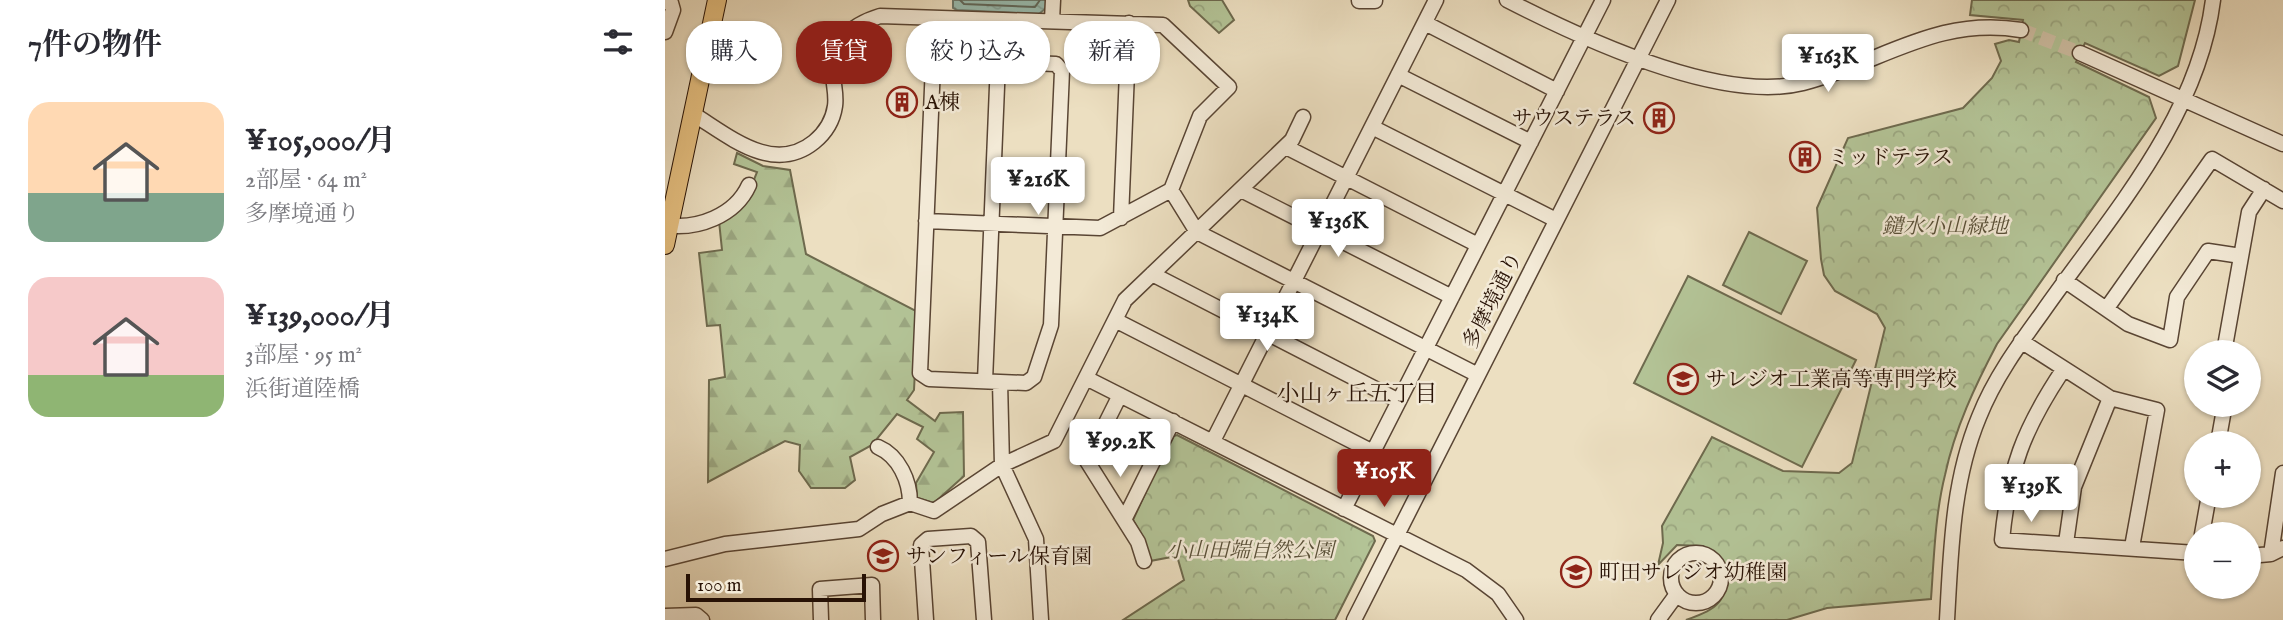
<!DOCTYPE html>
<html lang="ja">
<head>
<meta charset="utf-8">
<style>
	body { margin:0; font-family:"IM FELL English","Noto Serif JP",serif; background:#f2f2f3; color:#2b2b33; height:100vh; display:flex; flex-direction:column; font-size:26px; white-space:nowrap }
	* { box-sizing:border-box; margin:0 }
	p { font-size:23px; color:#7c7c81 }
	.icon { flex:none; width:38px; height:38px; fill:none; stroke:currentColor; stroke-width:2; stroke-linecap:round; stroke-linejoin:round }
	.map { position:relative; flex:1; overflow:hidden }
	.side { display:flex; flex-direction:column; background:#fff; width:665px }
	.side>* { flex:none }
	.hud { position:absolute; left:21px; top:21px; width:665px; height:63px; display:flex; gap:14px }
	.controls { position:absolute; left:1519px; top:340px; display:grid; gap:14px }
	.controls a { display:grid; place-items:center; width:77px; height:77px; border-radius:50%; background:#fff; box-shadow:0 2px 5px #0004; font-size:35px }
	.scale { position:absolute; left:21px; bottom:18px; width:180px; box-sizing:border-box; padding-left:7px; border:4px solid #281205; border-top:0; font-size:19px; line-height:24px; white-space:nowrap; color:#281205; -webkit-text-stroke:5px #f3ead7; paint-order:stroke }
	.price { position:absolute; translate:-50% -60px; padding:0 16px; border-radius:7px; background:#fff; color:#222; font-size:23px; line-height:46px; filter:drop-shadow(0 2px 4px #0008) }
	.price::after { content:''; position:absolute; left:50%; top:42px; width:21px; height:16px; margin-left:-10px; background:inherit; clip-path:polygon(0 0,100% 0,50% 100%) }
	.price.on { background:#8f2418; color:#fff }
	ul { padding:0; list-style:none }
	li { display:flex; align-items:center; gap:21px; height:175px; padding:0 28px }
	li span { display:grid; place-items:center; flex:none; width:196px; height:140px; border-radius:21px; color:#555 }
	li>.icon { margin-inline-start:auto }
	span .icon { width:84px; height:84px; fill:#fffc; stroke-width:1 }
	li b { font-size:30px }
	h2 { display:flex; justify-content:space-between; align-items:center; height:84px; padding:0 28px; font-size:30px }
	.tag { padding:0 24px; border-radius:28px; background:#fff; box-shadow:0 2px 5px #0004; font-size:24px; line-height:63px }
	.tag.on { background:#8f2418; color:#fff }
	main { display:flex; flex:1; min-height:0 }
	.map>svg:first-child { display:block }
</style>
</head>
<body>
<main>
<section class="side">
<h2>7件の物件<svg class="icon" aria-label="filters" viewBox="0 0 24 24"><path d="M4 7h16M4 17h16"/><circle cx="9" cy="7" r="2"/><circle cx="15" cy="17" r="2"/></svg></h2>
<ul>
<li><span style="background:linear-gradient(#ffd9b3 65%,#7fa58c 0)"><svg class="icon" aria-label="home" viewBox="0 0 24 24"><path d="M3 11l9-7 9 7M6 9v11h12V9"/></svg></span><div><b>¥105,000/月</b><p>2部屋 · 64 m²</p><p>多摩境通り</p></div></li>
<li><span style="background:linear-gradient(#f6c9c9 70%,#8fb573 0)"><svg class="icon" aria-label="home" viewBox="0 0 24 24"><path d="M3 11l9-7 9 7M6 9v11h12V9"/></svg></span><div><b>¥139,000/月</b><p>3部屋 · 95 m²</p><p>浜街道陸橋</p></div></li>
</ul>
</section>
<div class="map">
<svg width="1618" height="620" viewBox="0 0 1618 620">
	<defs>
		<pattern id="forest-firs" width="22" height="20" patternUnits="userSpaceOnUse" patternTransform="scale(1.75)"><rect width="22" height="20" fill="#b3c396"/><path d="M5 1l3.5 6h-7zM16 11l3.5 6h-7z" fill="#9aa680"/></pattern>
		<pattern id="park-crowns" width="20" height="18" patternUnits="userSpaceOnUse" patternTransform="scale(1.75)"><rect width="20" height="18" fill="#b3c396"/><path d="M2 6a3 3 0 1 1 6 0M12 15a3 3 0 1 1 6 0" fill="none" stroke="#9aa680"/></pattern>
		<pattern id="water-ripples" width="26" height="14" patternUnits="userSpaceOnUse" patternTransform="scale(1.75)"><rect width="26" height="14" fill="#99bdb1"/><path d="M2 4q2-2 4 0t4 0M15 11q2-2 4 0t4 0" fill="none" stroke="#84a197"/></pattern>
	</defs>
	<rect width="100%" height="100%" fill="#ecdfc1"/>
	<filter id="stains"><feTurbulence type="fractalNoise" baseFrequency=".00286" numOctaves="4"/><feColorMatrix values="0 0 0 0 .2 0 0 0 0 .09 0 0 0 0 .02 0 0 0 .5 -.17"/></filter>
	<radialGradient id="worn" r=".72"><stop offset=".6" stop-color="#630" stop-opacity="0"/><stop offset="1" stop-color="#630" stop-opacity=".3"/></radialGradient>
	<!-- forest -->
	<path fill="url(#forest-firs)" stroke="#6e6a4e" stroke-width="2" d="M72,153l26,13 27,4 16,84 112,58 -4,78 -7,10 28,21 5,-8 23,-1 1,64 -30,27 -17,-5 -1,-15 18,-31 -17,-13 6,-12 -26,-13 -25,31 -22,12 5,23 -10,8h-34l-12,-17 1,-26 -15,-4 -77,41 1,-102 16,-3 -5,-52 -13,1 -8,-73 23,-3 -3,-29 26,-19 12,-30 -23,-8z"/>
	<!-- park -->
	<path fill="url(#park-crowns)" stroke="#6e6a4e" stroke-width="2" d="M523,0h34l12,20 -15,13 -29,-27z
		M1307,0h223l-17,66 -19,10 -74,-33 -9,19 73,35 7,21 -159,226c-22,42 -42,84 -52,131 -10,40 -11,83 -14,124l-104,9 -40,12h-101c35,-13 40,-17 40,-54l-23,-20 -26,-1 -19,20 5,-22 -1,-17 50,-89 71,34 56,2 13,-10 33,-135 -8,-14 -42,-23 -11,-16 -3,-16 -4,-51 31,-70 115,-30 29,-30 9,-17 -6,-17 14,-4 10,2 4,-22 -53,-5z
		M512,435l196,101 2,5 -40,79h-212l61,-40 -7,-24 -27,5 -6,-22 -11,-19 38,-83z"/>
	<!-- pitch -->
	<path fill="#b3c396" stroke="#6e6a4e" stroke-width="2" d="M1084,232l58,29 -26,53 -58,-29z
		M1023,276l168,84 -54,107 -168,-84z"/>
	<!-- water -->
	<path fill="url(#water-ripples)" stroke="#6c796c" stroke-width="2" d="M288,0h94l-1,8 -7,6 -82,-4 -4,-2z"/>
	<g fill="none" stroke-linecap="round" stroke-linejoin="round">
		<!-- shore -->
		<path stroke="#60685b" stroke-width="2" d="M295,0l4,4 71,3 5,-7"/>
		<!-- minor-tunnel -->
		<path stroke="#cfc0a5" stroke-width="14" stroke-dasharray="14 7" stroke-linecap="butt" d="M1356,30l59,23"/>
		<!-- minor casing -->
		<g stroke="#594534" stroke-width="17">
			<path id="minor" d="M842,0c74,38 213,104 296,83 78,-20 133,-67 218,-53
				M694,1h16
				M0,2l6,1 2,7 -8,22
				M387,20l1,-20
				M760,23l132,68
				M1415,53l203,91
				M276,60l115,4 6,7 -11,254 -17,52 -8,6 -97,-4 -9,-6 13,-308z
				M733,75l133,67
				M28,114c36,22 80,61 121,28 11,-9 19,-22 21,-36 2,-13 -3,-25 -2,-38 1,-29 21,-44 47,-52l283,9 66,62 -29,29 -29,74 26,42 281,143
				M707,127l184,93
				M621,147l192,98
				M576,190l211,107
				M456,218l8,-195
				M261,221l174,7 71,-38
				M0,225c32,5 70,-9 84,-40
				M487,274l247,127
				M1399,280l64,44 42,16 7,-43 31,-46 33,5
				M1442,308l105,-149 71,42
				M450,320l258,132
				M1356,341l89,57 47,12 -25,137
				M1559,352l25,-140 15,-23
				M1398,370c-40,60 -54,98 -61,170l194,13
				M421,378l380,192 32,24 18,26
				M320,381l13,-319
				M335,382l2,83 34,74 5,81
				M455,395l-33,66 51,81 6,19
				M548,441l223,-441
				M1553,443l7,-39
				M213,447c21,9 32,34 32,56
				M679,509l259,-509
				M460,518l48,-97
				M1537,534l7,-39
				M1401,543l8,-56 36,-89
				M1006 578a25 25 0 1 1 50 0a25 25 0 1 1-50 0Z
				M1606,554l12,-81
				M1584,556l22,-2 12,-6
				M0,559l60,-15 134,-15 23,-15 28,-11 24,8 68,-46 52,-24 71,-141 167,-160 11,-23
				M0,616l31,-1 6,5
				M156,620l-1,-31 52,-4 1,35
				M261,620l-5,-75 7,-6 43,-3 7,6 6,78
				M689,620l314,-620
				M993,620l19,-26
				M1282,620c4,-69 5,-138 32,-203 15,-38 39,-71 63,-104 67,-96 156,-193 171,-313"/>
		</g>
		<!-- major casing -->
		<g stroke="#281205" stroke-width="20">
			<path id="major" d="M0,245l52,-245"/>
		</g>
		<!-- minor -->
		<use href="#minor" stroke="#f3ead7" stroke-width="14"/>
		<!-- major -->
		<use href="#major" stroke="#e6c080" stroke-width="18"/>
	</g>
	<!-- icons -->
	<defs>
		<g id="building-ring" transform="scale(1.575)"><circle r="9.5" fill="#f3ead7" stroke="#8f2418" stroke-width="1.5"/><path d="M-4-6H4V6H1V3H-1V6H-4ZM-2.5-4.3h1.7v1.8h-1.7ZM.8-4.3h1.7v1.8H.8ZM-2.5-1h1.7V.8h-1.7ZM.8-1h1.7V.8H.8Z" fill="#8f2418"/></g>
		<g id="school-ring" transform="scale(1.575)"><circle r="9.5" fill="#f3ead7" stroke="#8f2418" stroke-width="1.5"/><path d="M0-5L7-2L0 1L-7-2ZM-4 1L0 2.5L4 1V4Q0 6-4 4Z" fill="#8f2418"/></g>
	</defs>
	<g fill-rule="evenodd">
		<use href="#building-ring" x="237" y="102"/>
		<use href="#building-ring" x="994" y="118"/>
		<use href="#building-ring" x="1140" y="157"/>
		<use href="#school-ring" x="1018" y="379"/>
		<use href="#school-ring" x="218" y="556"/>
		<use href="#school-ring" x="911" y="572"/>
	</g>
	<g text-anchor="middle" stroke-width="5" stroke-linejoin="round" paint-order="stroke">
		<!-- poi labels -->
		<g font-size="21" fill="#281205" stroke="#f3ead7" text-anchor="start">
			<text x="260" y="109">A棟</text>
			<text x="971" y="125" text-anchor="end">サウステラス</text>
			<text x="1163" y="164">ミッドテラス</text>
			<text x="1041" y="386">サレジオ工業高等専門学校</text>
			<text x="241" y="563">サンフィール保育園</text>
			<text x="934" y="579">町田サレジオ幼稚園</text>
		</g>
		<!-- park labels -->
		<g font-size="21" font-style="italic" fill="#595038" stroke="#f3ead7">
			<text x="1280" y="233">鑓水小山緑地</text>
			<text x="585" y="557">小山田端自然公園</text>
		</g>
		<!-- street labels -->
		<g font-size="21" fill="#281205" stroke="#f3ead7">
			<text transform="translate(827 300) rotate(-63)" y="7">多摩境通り</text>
		</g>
		<!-- neighbourhood labels -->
		<g font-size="23" fill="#281205" stroke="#f3ead7">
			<text x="692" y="401">小山ヶ丘五丁目</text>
		</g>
	</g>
	<rect width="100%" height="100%" filter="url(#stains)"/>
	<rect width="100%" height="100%" fill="url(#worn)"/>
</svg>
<div class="controls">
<a><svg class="icon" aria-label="layers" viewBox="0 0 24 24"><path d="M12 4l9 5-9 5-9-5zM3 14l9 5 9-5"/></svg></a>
<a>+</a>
<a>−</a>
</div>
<div class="scale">100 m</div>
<b class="price" style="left:1163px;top:94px">¥163K</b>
<b class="price" style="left:373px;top:217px">¥216K</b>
<b class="price" style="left:673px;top:259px">¥136K</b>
<b class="price" style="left:602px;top:353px">¥134K</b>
<b class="price" style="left:455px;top:479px">¥99.2K</b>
<b class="price on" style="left:719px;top:509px">¥105K</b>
<b class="price" style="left:1366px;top:524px">¥139K</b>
<div class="hud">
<a class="tag">購入</a>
<a class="tag on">賃貸</a>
<a class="tag">絞り込み</a>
<a class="tag">新着</a>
</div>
</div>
</main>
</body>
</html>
